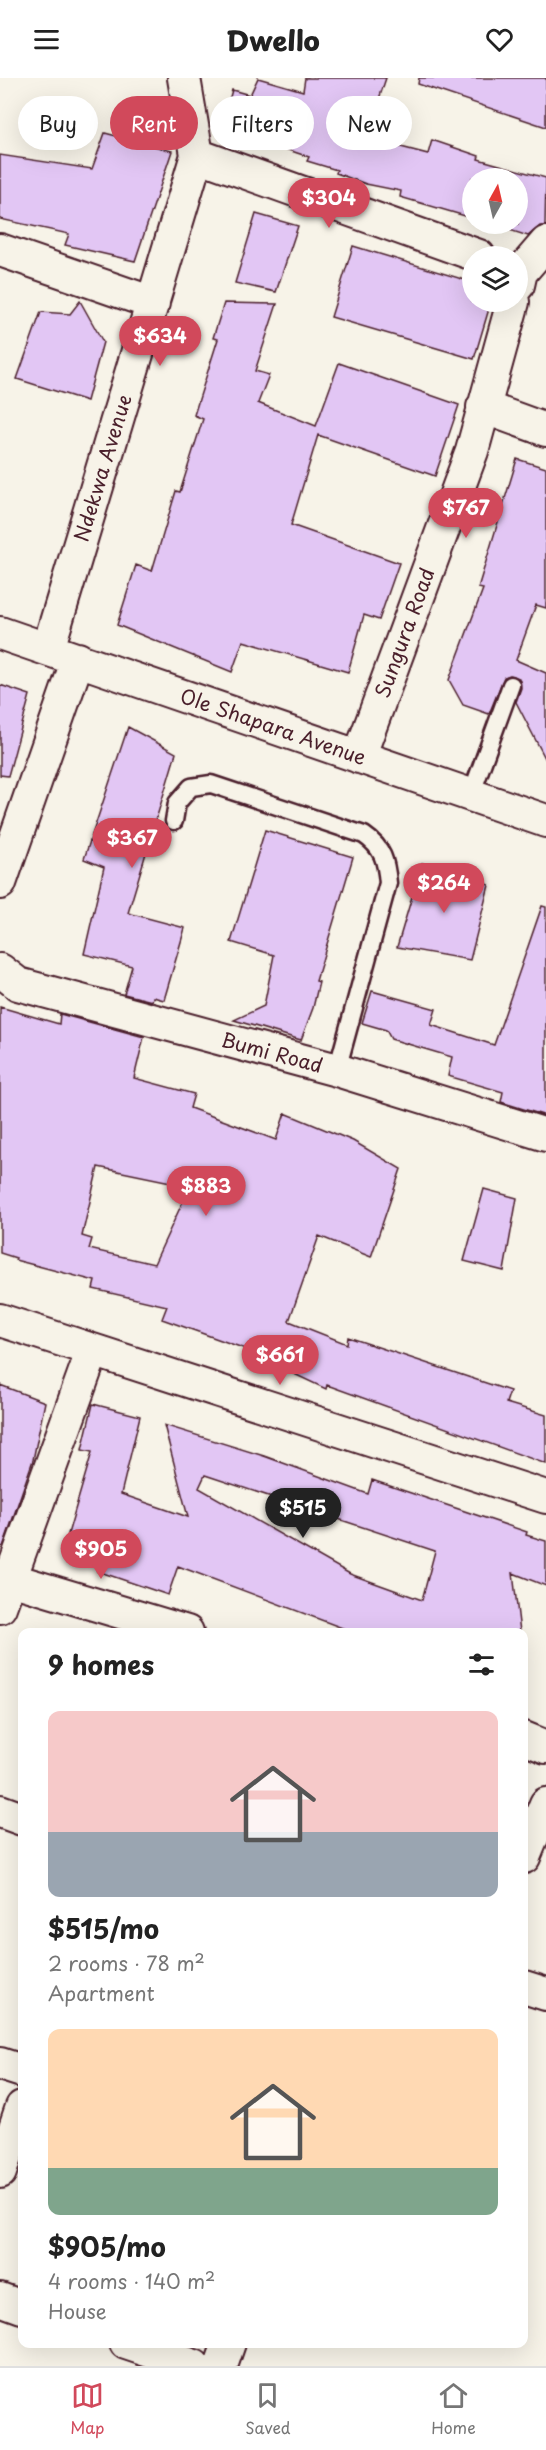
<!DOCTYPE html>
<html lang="en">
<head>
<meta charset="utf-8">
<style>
	body { margin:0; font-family:"Playpen Sans",sans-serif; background:#f2f2f2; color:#222; height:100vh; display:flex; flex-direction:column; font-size:22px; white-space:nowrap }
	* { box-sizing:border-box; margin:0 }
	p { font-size:20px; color:#767676 }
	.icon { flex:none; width:33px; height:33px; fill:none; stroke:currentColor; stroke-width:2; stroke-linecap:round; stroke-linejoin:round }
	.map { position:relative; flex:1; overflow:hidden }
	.panel { position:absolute; left:18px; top:1550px; width:510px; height:720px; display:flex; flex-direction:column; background:#fff; border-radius:12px; box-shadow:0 6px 24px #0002 }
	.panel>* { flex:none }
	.hud { position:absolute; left:18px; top:18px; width:510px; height:54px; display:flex; gap:12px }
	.needle { width:39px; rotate:8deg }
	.buttons { position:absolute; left:462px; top:90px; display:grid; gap:12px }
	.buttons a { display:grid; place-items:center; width:66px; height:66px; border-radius:50%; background:#fff; box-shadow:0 6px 24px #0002; font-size:30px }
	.price { position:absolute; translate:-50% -51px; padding:0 14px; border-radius:21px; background:#d1495b; color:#fff; font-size:20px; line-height:39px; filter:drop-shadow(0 2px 3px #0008) }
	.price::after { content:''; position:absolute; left:50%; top:36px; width:18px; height:14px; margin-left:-9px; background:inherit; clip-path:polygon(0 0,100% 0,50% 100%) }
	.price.selected { background:#222; color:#fff }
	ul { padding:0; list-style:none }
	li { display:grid; align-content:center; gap:12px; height:318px; padding:0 30px }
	li span { display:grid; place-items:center; height:186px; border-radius:12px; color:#555 }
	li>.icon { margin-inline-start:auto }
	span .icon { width:108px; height:108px; fill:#fffc; stroke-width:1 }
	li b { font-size:26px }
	h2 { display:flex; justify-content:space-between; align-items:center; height:72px; padding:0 30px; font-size:26px }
	.tag { padding:0 21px; border-radius:27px; background:#fff; box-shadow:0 6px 24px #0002; font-size:21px; line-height:54px }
	.tag.selected { background:#d1495b; color:#fff }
	header { display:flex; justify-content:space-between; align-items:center; height:78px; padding:0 30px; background:#fff; font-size:27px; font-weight:800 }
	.dock { display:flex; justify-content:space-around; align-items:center; height:84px; border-top:2px solid #e0e0e0; background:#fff; font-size:16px; color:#767676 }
	.dock a { display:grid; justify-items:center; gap:3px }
	.dock .selected { color:#d1495b }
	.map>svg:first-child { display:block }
</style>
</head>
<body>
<header><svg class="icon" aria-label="menu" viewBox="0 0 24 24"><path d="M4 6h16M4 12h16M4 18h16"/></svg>Dwello<svg class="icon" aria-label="heart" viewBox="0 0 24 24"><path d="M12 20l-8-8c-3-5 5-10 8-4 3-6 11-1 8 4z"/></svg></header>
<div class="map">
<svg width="546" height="2288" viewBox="0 0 546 2288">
	<rect width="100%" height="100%" fill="#f7f3e8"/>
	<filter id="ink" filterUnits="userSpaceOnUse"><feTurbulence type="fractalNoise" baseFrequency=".0167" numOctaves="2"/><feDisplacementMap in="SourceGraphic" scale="12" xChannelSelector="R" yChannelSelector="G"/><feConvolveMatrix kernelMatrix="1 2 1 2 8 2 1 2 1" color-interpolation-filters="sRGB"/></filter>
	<g filter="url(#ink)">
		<!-- building -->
		<path fill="#e2c6f4" stroke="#4a1f2b" stroke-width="1.5" fill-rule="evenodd" d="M258,0l45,13 2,-13h81l-20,60 62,16 4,-14 47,16 -1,3 68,19 -1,48h-5l-12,10 -37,-12h27v-46h-46v40l-72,-21 1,-6 -35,-7 -30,-11 1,-3 -30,-9 2,-4 -56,-19v3l-33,-10 12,-41 18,5z
			M419,0h127v49l-128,-43z
			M105,55l67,18 -37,110 -70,-16 4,-11 -69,-15v-64l92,14z
			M256,136l42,12 -22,66 -41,-9z
			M353,168l119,36v20h19l-17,57 -143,-42z
			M80,223l23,41 -16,59 -70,-22 24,-67 29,2z
			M224,225l53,1 -22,67 14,4 -11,28 58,23 23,-63 120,42 -24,71 -117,-41 -27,90 108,38 -20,57 -15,-5 -16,57 -105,-31 -11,31 -115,-47 19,-60 16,6 24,-80 4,1 23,-73 -9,-4 24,-76 -5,-1z
			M517,381l29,9v140l-10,-3 -20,55 30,13v87l-30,-58 5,-14 -2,-10 -9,-3 -6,2 -15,37 -26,-9 -14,-25 34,-91 -5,-1z
			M0,607l30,10 -22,81 -8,-1z
			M128,649l48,26 -48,160 57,15 -21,72 -11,-3 -1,4 -28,-7 8,-28 -48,-12 20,-87 -20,-8z
			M265,752l88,27 -37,124 3,1 -6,26 -12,32 -67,-20 30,-14 10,-51 -43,-13z
			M422,785l67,22 -19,75 -73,-13z
			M542,828l4,1v209l-45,-14 2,-10 -55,-16 4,-19 -61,-18 -5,-9 -24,-7 10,-32 64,18 -5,16 63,20z
			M0,929l59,17 1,-10 84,23 -10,41 60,16 -4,14 86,32 9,-27 68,28 48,28 -30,88 -52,-21 -30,85 58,23 1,-7 162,54 -4,12 40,12v49l-219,-79 -1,4 -70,-33 1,-3 -95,-34 5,-13 -74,-17 2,-8 -80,-21 1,-2 -16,-5zM98,1089l92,19 -36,78 -65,-15 3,-10 -10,-3z
			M484,1111l33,9 -13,73 -40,-10z
			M0,1307l45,17 -12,58 -30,87 -3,-1z
			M93,1326l47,12 -19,78 67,23 -24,-92 100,31 104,38 4,-14 155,52 -1,3 20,6v45l-33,-13 7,59h-167l-175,-66 -10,29 -71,-24 8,-25 -37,-12 24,-82 -10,-2zM205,1397l230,76 -13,49 -72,-26 -151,-86z"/>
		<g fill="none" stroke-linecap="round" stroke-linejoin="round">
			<!-- service casing -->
			<g stroke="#4a1f2b" stroke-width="21">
				<path id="service" d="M471,717l40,-110
					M174,743l3,-18 14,-16 20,-3 153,51c19,13 22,26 24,48l-51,187"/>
			</g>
			<!-- minor casing -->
			<g stroke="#4a1f2b" stroke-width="36">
				<path id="minor" d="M197,77l282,101
					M0,172l153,53
					M518,207l3,-13 25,-29
					M483,329l63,23
					M0,555l546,188
					M48,571l149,-494 -13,-77
					M359,679l113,-306 41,-149
					M0,805l78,-224
					M0,892l18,14 319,86 209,65
					M0,1242l546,177
					M0,1498l187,56
					M0,1529l92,-255
					M524,1660l22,9
					M0,1733l22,8
					M524,1779l22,-53
					M524,1909l22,7
					M0,1986l22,7
					M0,2094l22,-65
					M0,2221l22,8
					M126,2265l68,23
					M221,2288l8,-23"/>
			</g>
			<!-- service -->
			<use href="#service" stroke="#f7f3e8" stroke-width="16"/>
			<!-- minor -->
			<use href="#minor" stroke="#f7f3e8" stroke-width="32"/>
		</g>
	</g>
	<g text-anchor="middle" stroke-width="5" stroke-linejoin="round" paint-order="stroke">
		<!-- street labels -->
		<g font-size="20" fill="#4a1f2b" stroke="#f7f3e8">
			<text transform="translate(103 390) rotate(-73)" y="7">Ndekwa Avenue</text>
			<text transform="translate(405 555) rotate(-70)" y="7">Sungura Road</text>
			<text transform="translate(273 649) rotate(19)" y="7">Ole Shapara Avenue</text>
			<text transform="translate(272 975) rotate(15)" y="7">Bumi Road</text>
		</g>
	</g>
</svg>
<div class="buttons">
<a><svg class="needle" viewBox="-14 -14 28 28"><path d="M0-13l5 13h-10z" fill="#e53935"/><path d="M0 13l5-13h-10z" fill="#767676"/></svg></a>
<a><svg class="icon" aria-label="layers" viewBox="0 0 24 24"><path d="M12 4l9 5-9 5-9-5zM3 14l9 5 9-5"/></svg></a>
</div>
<b class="price" style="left:329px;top:151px">$304</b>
<b class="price" style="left:160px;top:289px">$634</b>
<b class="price" style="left:466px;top:461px">$767</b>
<b class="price" style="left:132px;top:791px">$367</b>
<b class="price" style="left:444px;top:836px">$264</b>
<b class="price" style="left:206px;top:1139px">$883</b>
<b class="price" style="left:280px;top:1308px">$661</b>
<b class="price selected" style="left:303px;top:1461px">$515</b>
<b class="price" style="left:101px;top:1502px">$905</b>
<div class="hud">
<a class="tag">Buy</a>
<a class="tag selected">Rent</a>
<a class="tag">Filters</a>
<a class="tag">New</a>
</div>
<section class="panel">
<h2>9 homes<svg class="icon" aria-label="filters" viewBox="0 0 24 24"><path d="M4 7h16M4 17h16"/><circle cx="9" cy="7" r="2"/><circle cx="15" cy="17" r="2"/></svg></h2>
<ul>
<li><span style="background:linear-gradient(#f6c9c9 65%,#9aa5b1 0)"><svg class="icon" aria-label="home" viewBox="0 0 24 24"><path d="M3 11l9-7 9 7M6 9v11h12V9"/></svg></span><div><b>$515/mo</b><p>2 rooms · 78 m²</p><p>Apartment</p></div></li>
<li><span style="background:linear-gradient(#ffd9b3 75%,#7fa58c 0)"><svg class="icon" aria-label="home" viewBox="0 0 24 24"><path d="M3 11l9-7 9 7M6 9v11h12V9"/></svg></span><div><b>$905/mo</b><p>4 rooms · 140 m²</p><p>House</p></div></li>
</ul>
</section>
</div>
<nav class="dock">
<a class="selected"><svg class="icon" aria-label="map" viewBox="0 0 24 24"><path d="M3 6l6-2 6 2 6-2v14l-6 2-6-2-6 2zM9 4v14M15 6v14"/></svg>Map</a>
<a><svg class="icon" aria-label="saved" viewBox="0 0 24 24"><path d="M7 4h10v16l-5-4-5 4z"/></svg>Saved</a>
<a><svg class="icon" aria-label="home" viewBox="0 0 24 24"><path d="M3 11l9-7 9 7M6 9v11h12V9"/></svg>Home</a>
</nav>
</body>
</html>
